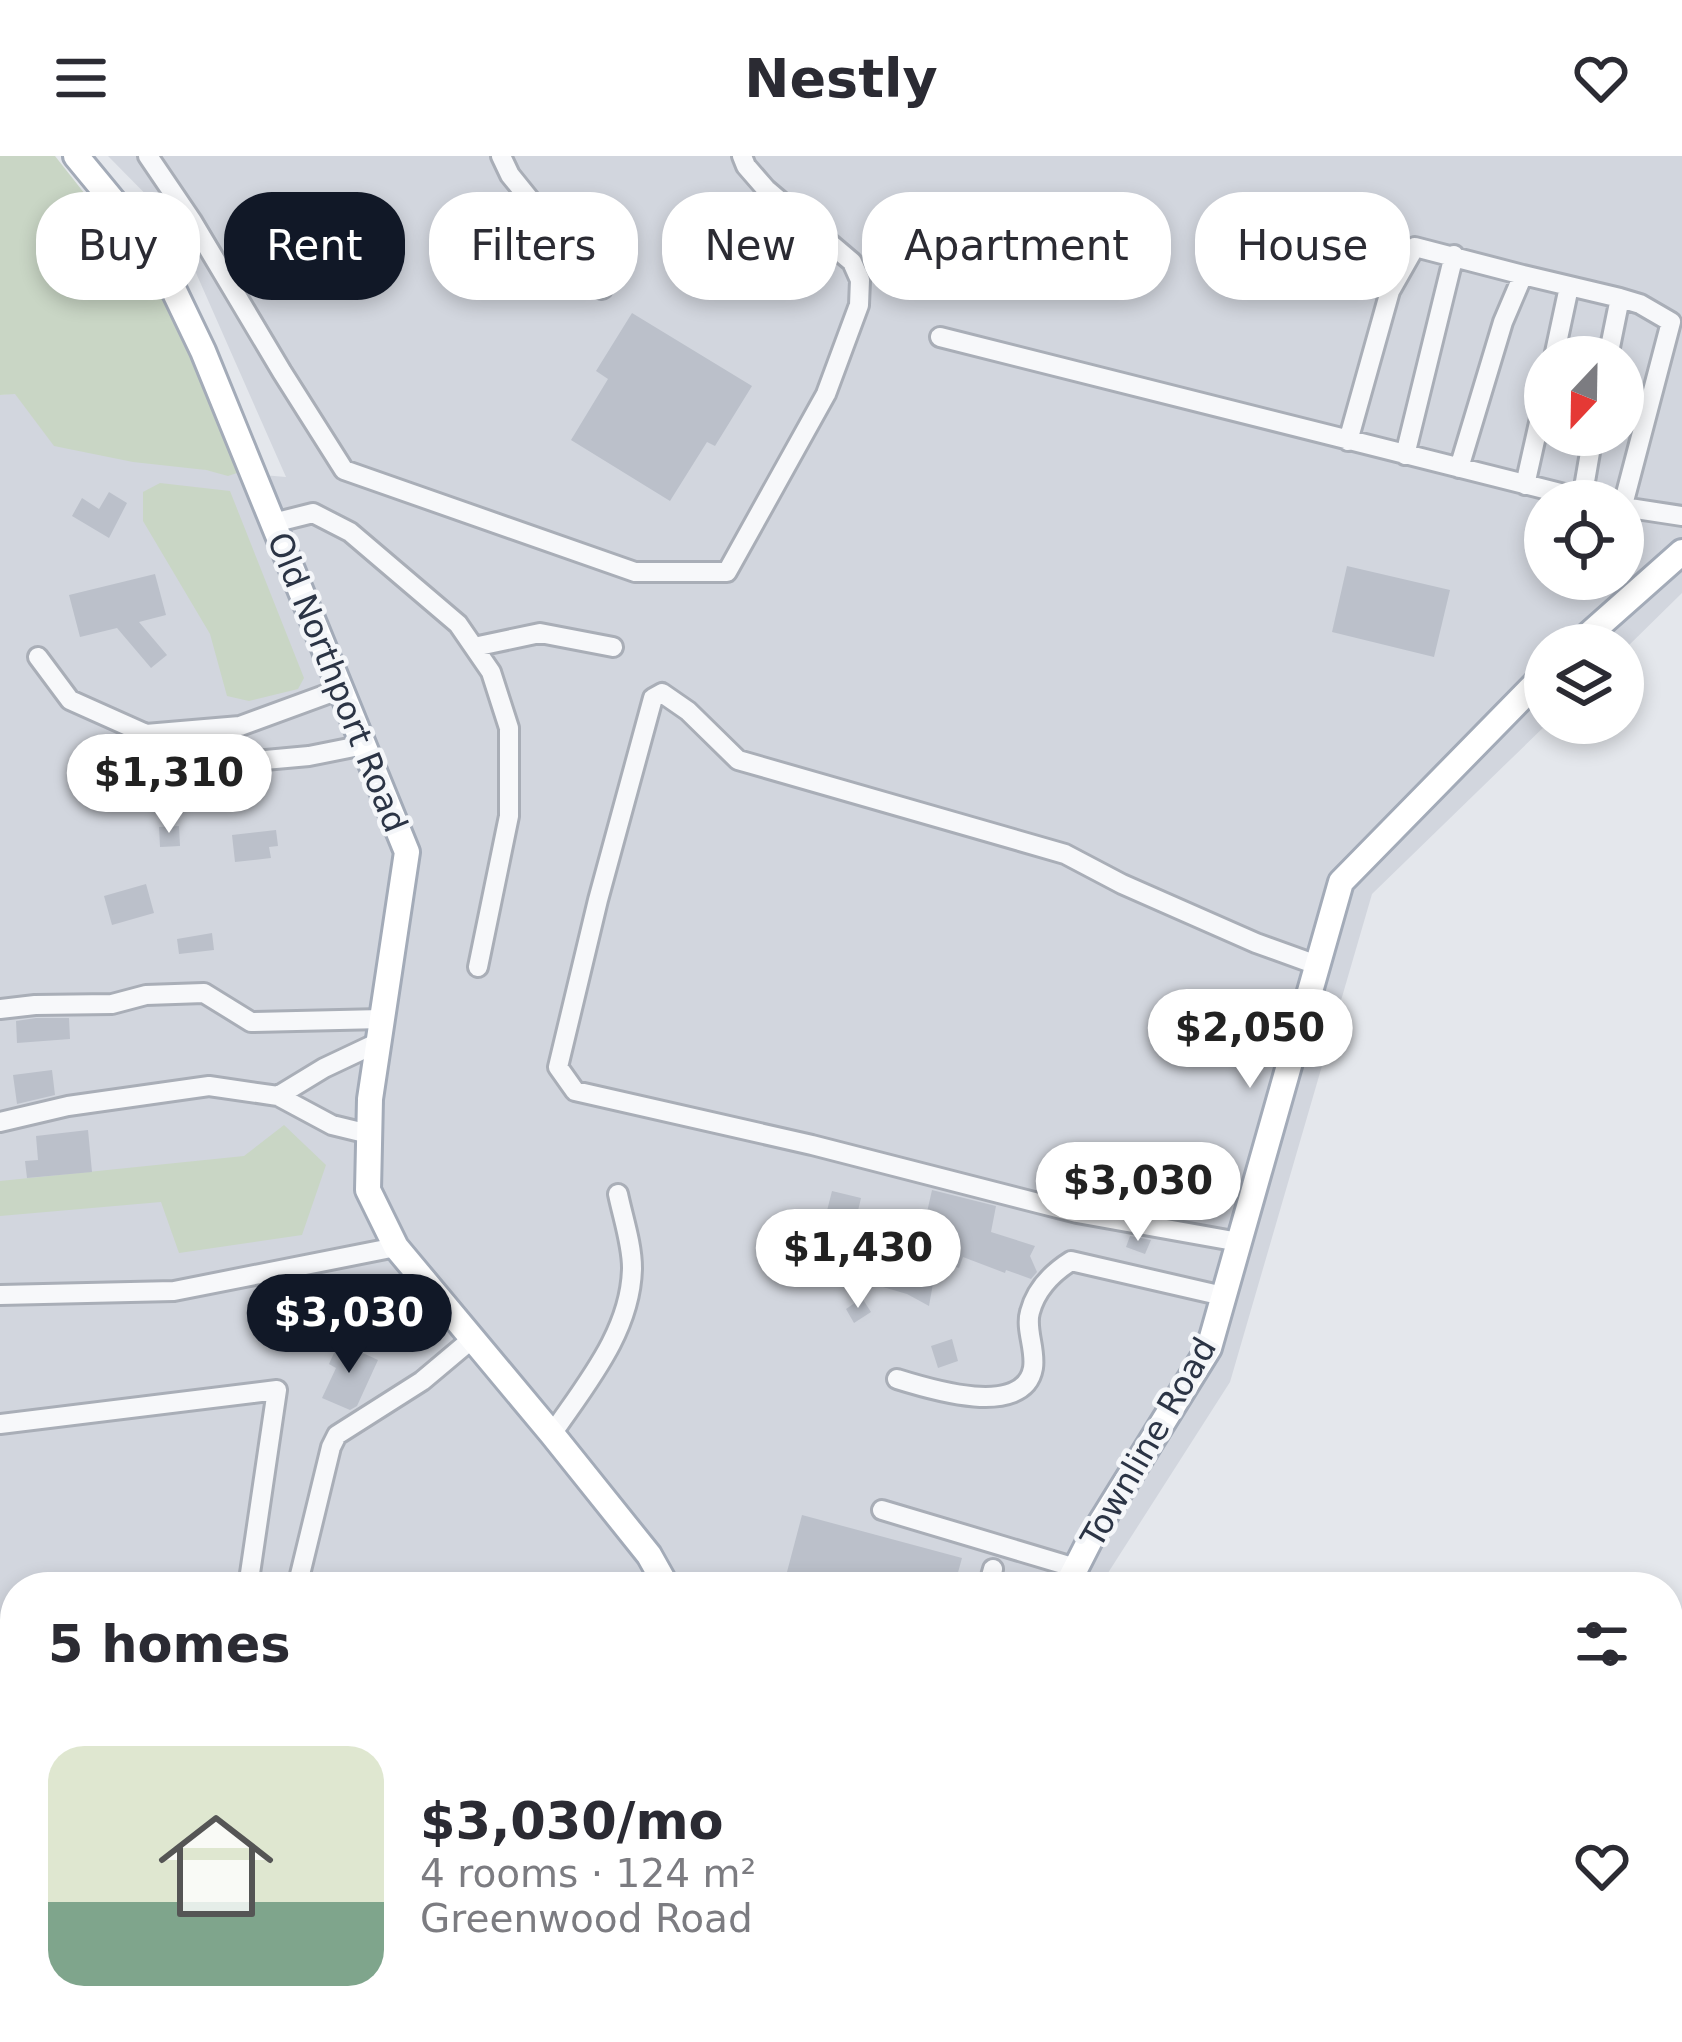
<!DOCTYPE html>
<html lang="en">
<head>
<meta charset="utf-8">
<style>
	body { margin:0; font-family:"DejaVu Sans",sans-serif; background:#f2f2f3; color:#2b2b33; height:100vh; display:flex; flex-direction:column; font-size:45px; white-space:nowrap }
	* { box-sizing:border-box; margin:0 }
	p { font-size:39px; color:#7c7c81 }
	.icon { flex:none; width:66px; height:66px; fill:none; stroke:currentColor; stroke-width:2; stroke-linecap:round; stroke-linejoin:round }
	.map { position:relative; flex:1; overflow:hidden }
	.details { position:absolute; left:0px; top:1416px; width:1683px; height:471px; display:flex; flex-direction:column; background:#fff; border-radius:48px 48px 0 0; box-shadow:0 6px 18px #0003 }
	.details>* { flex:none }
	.banner { position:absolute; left:36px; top:36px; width:1611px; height:108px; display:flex; gap:24px }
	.needle { width:78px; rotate:202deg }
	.fabs { position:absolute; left:1524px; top:180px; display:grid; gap:24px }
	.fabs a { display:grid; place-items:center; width:120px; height:120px; border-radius:50%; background:#fff; box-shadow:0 6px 18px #0003; font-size:60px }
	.price { position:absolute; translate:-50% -102px; padding:0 27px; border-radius:42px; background:#fff; color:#222; font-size:39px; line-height:78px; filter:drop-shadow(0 3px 6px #0008) }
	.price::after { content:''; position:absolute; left:50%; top:72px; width:36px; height:27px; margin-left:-18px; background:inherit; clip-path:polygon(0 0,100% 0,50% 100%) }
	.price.on { background:#111827; color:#fff }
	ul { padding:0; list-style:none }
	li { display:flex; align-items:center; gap:36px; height:300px; padding:0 48px }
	li span { display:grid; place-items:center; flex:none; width:336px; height:240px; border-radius:36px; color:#555 }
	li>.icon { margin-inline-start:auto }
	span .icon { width:144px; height:144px; fill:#fffc; stroke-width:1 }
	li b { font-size:51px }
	h2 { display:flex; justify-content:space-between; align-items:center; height:144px; padding:0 48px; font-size:51px }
	.pill { padding:0 42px; border-radius:48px; background:#fff; box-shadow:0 6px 18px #0003; font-size:42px; line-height:108px }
	.pill.on { background:#111827; color:#fff }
	header { display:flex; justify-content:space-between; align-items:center; height:156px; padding:0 48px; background:#fff; font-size:54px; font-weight:700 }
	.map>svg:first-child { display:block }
</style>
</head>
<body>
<header><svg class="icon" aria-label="menu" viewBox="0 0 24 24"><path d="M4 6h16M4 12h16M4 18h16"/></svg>Nestly<svg class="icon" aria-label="heart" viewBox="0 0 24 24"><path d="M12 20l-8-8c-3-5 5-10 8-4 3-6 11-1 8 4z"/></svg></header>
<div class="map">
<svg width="1682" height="1886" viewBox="0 0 1682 1886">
	<rect width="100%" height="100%" fill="#e4e7ec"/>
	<!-- built -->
	<path fill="#d2d6de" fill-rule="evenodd" d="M108,0h1574v437l-59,58v-6h-78v78h3l-176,171 -142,488 -131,205h-1084v441h906l3,14h-924v-1647l15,-2 191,77 80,7 -112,-254zM1545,201h78v78h-78zM1545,345h78v78h-78z"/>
	<!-- green -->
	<path fill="#c9d6c5" d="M0,0h55l115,146 73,169 -15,5 -22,-6 -73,-8 -79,-16 -39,-52 -15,1z
		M160,327l70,8 74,187 -6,11 -49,12 -22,-5 -17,-62 -67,-113v-29z
		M284,969l42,40 -24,70 -123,18 -18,-51 -161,14v-35l244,-25z"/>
	<!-- building -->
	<path fill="#bbc0ca" d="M632,157l120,73 -37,60 -8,-4 -37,59 -99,-61 37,-61 -12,-8z
		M109,336l18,11 -18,35 -37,-22 10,-18 17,11z
		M1347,410l103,24 -16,67 -102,-25z
		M155,418l11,41 -27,7 28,33 -16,13 -34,-40 -37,9 -11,-42z
		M179,670l1,20 -20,1 -1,-20z
		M276,674l2,16 -9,1 2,11 -36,4 -3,-27z
		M146,728l8,29 -42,12 -8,-29z
		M212,777l2,17 -35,4 -2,-15z
		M36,862h33l1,21 -53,4 -1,-22z
		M52,914l3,25 -38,9 -4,-29z
		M88,974l4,42 -65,6 -2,-17 13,-1 -2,-24z
		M932,1034l64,16 -5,26 44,14 -5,10 7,16 -6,7 -25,-9 -1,3 -42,-16 -4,11 -22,-7 -8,45 -22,-12 -31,-9 13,-8 -27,-7 31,-11 16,11 14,-40z
		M832,1035l29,7 -16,68 -30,-8z
		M1130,1080l21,4 -6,14 -19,-7z
		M862,1142l9,14 -17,11 -8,-14z
		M952,1183l6,22 -20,7 -7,-22z
		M339,1186l39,18 -21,46 -7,4 -28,-12 14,-30 -7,-4z
		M802,1359l160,43 -8,29h-87l-25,-7 -2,6 -53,-14z"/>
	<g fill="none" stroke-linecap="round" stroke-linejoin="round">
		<!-- minor casing -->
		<g stroke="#a9aeb7" stroke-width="24">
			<path id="minor" d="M148,0l44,65 90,151 62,98 291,102h92l99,-178 33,-89 1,-25 -8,-18 -86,-73 -20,-23 -4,-10
				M501,0l9,19 92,114
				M1620,142l20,6 31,18 -48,183
				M940,181l652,164
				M1554,201l15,-70
				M1348,285l42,-150 25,-44 108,28
				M1405,299l49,-200
				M1459,312l44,-146 20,-47 97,23 -12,59
				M1525,329l20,-89
				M1582,343l11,-64
				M1623,351l59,9
				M273,367l40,-10 37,19 108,92 33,48 18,56v88l-31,151
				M474,491l66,-14 73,14
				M38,501l32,43 76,34 94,-8 101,-37
				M191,643l42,-36 76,-7 55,-11
				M0,853l35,-4 77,-1 34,-9 58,-2 47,29 131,-3
				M0,966l68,-16 141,-20 69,10
				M369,978l-37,-9 -54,-29 46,-28 55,-26
				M1239,1086l-162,-29 -265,-68 -237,-54 -17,-24 40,-167 55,-202 9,-5 26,18 50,49 327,94 57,30 134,59 61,22
				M0,1139l174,-4 222,-44
				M897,1223c32,10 127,40 136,-11 3,-19 -8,-39 -3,-56 6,-23 22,-39 41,-51l152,35
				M0,1268l277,-34 -29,197
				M552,1278c34,-50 79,-103 80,-166 0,-24 -9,-50 -14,-74
				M882,1354l194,58
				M297,1431l34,-140 6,-12 85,-54 50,-42
				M988,1431l5,-18
				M957,1872l2,14"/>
		</g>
		<!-- major casing -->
		<g stroke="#a3abb8" stroke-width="30">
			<path id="major" d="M76,0l80,97 47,98 204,501 -37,247 -2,91 28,57 156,187 97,121 18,32
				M1577,489l105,-93
				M1066,1431l24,-47 119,-192 132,-466 204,-208
				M888,1872l7,14"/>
		</g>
		<!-- minor -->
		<use href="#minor" stroke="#f7f8fa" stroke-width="18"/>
		<!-- major -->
		<use href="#major" stroke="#fff" stroke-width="24"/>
	</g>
	<g text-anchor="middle" stroke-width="9" stroke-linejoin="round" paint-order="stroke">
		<!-- street labels -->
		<g font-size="33" fill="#2b3445" stroke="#f4f6f9">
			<text transform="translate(338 526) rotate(68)" y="12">Old Northport Road</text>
			<text transform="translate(1148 1286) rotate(-60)" y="12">Townline Road</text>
		</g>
	</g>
</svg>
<div class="fabs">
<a><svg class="needle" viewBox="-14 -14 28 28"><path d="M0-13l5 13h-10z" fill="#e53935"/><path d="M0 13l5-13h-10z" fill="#7c7c81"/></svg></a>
<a><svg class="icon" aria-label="locate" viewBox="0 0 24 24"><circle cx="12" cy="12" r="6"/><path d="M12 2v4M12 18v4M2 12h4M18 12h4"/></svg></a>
<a><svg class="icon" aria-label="layers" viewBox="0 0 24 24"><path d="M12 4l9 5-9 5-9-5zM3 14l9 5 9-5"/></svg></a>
</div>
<b class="price" style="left:169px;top:680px">$1,310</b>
<b class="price" style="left:1250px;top:935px">$2,050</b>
<b class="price" style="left:1138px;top:1088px">$3,030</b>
<b class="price" style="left:858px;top:1155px">$1,430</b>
<b class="price on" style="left:349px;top:1220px">$3,030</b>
<div class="banner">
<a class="pill">Buy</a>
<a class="pill on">Rent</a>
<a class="pill">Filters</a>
<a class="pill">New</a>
<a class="pill">Apartment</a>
<a class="pill">House</a>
</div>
<section class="details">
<h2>5 homes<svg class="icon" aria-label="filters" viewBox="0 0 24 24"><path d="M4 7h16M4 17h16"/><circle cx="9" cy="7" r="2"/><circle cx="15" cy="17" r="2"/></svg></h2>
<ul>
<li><span style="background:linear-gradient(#dfe7d0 65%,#7fa58c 0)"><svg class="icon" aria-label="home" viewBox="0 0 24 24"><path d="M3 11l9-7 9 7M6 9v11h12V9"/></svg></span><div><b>$3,030/mo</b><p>4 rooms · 124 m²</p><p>Greenwood Road</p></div><svg class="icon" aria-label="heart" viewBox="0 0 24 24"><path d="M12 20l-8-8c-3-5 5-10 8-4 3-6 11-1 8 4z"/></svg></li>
</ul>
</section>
</div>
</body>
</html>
